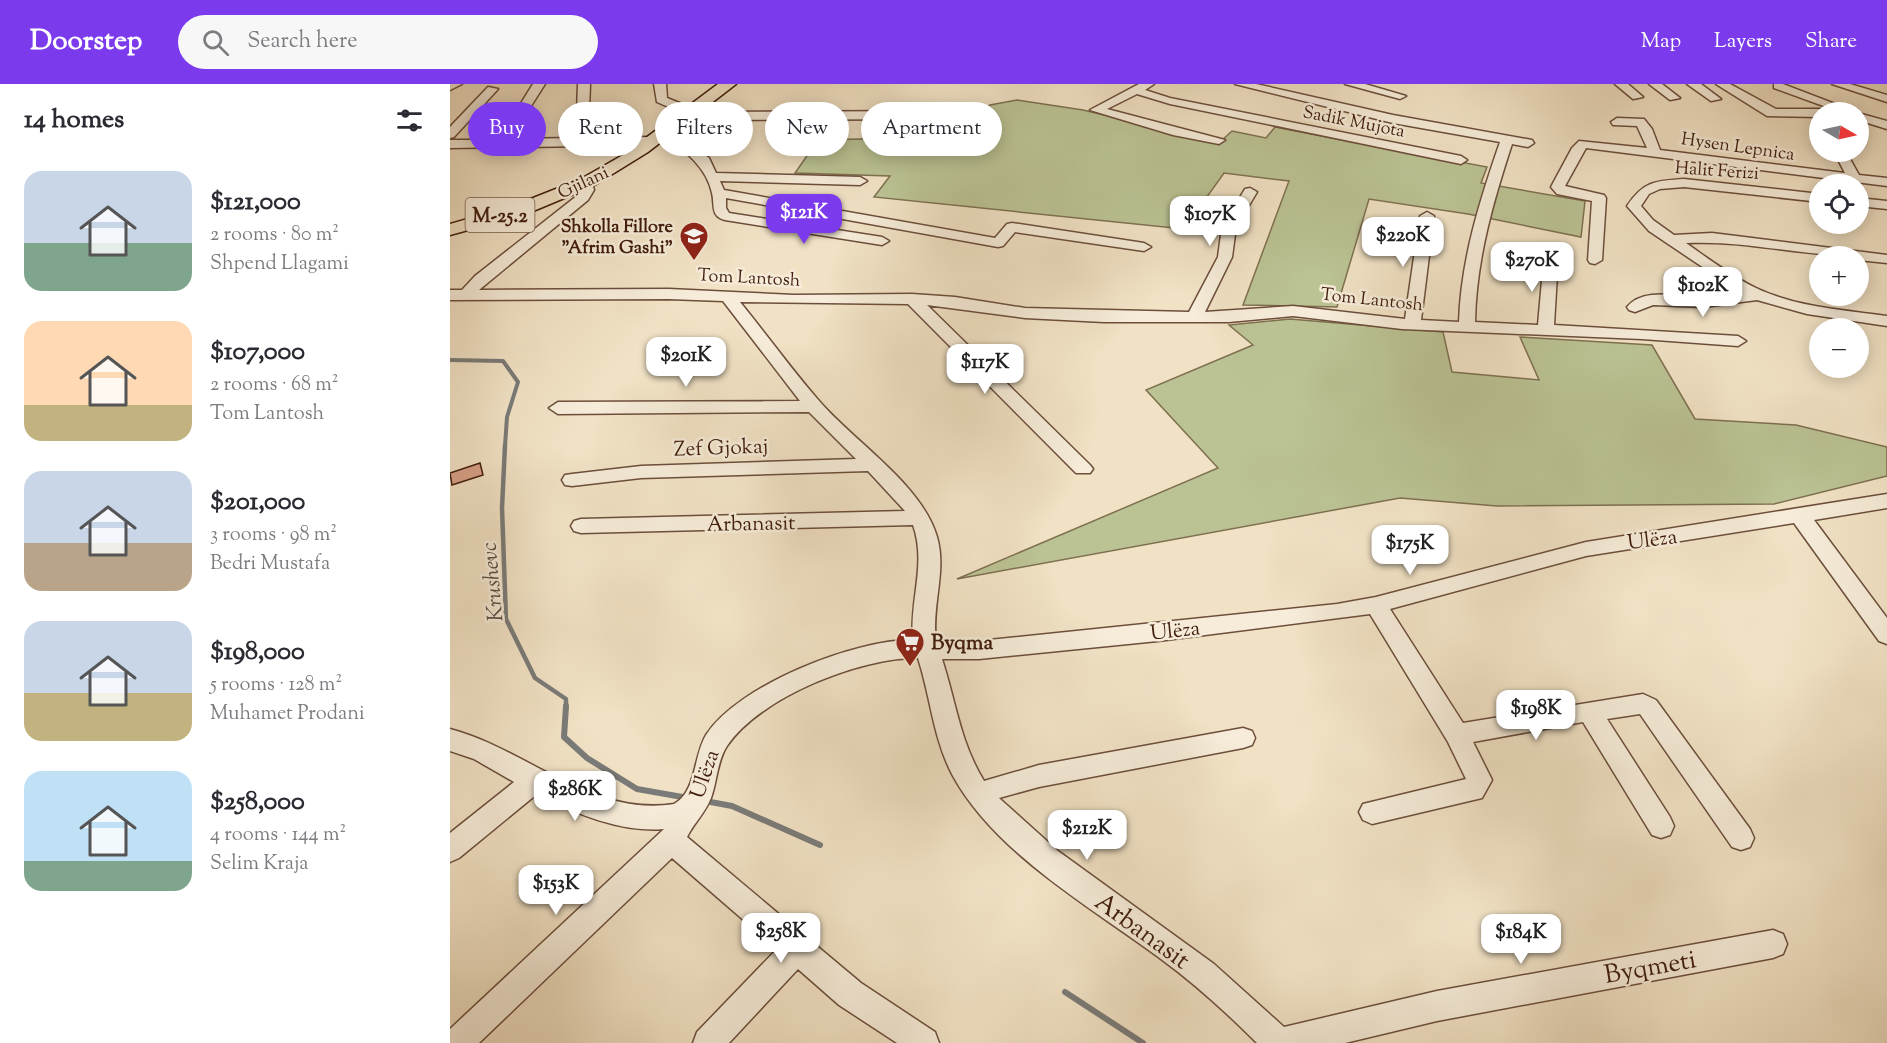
<!DOCTYPE html>
<html lang="en">
<head>
<meta charset="utf-8">
<style>
	body { margin:0; font-family:"Sorts Mill Goudy",serif; background:#f7f7f7; color:#2b2b33; height:100vh; display:flex; flex-direction:column; font-size:22px; white-space:nowrap }
	* { box-sizing:border-box; margin:0 }
	p { font-size:20px; color:#7c7c81 }
	.icon { flex:none; width:33px; height:33px; fill:none; stroke:currentColor; stroke-width:2; stroke-linecap:round; stroke-linejoin:round }
	.map { position:relative; flex:1; overflow:hidden }
	.sheet { display:flex; flex-direction:column; background:#fff; width:450px }
	.sheet>* { flex:none }
	.guide { position:absolute; left:18px; top:18px; width:570px; height:54px; display:flex; gap:12px }
	.needle { width:39px; rotate:99deg }
	.tools { position:absolute; left:1359px; top:18px; display:grid; gap:12px }
	.tools a { display:grid; place-items:center; width:60px; height:60px; border-radius:50%; background:#fff; box-shadow:0 3px 15px #0003; font-size:30px }
	.price { position:absolute; translate:-50% -51px; padding:0 14px; border-radius:12px; background:#fff; color:#222; font-size:20px; line-height:39px; filter:drop-shadow(0 2px 3px #0008) }
	.price::after { content:''; position:absolute; left:50%; top:36px; width:18px; height:14px; margin-left:-9px; background:inherit; clip-path:polygon(0 0,100% 0,50% 100%) }
	.price.active { background:#7c3aed; color:#fff }
	ul { padding:0; list-style:none }
	li { display:flex; align-items:center; gap:18px; height:150px; padding:0 24px }
	li span { display:grid; place-items:center; flex:none; width:168px; height:120px; border-radius:18px; color:#555 }
	li>.icon { margin-inline-start:auto }
	span .icon { width:72px; height:72px; fill:#fffc; stroke-width:1 }
	li b { font-size:26px }
	h2 { display:flex; justify-content:space-between; align-items:center; height:72px; padding:0 24px; font-size:26px }
	.chip { padding:0 21px; border-radius:27px; background:#fff; box-shadow:0 3px 15px #0003; font-size:21px; line-height:54px }
	.chip.active { background:#7c3aed; color:#fff }
	header { display:flex; align-items:center; gap:36px; box-sizing:border-box; height:84px; padding:0 30px; background:#7c3aed; color:#fff }
	header strong { font-size:28px }
	nav { display:flex; gap:33px; margin-inline-start:auto; font-size:21px }
	.search { width:420px; height:54px; background:#f7f7f7; display:flex; align-items:center; gap:15px; box-sizing:border-box; padding:0 21px; border-radius:33px; color:#7c7c81; font-size:22px }
	main { display:flex; flex:1; min-height:0 }
	.map>svg:first-child { display:block }
</style>
</head>
<body>
<header>
<strong>Doorstep</strong>
<div class="search"><svg class="icon" aria-label="search" viewBox="0 0 24 24"><circle cx="10" cy="10" r="6"/><path d="M15 15l6 6"/></svg>Search here</div>
<nav><a>Map</a><a>Layers</a><a>Share</a></nav>
</header>
<main>
<section class="sheet">
<h2>14 homes<svg class="icon" aria-label="filters" viewBox="0 0 24 24"><path d="M4 7h16M4 17h16"/><circle cx="9" cy="7" r="2"/><circle cx="15" cy="17" r="2"/></svg></h2>
<ul>
<li><span style="background:linear-gradient(#c9d6e8 60%,#7fa58c 0)"><svg class="icon" aria-label="home" viewBox="0 0 24 24"><path d="M3 11l9-7 9 7M6 9v11h12V9"/></svg></span><div><b>$121,000</b><p>2 rooms · 80 m²</p><p>Shpend Llagami</p></div></li>
<li><span style="background:linear-gradient(#ffd9b3 70%,#c2b280 0)"><svg class="icon" aria-label="home" viewBox="0 0 24 24"><path d="M3 11l9-7 9 7M6 9v11h12V9"/></svg></span><div><b>$107,000</b><p>2 rooms · 68 m²</p><p>Tom Lantosh</p></div></li>
<li><span style="background:linear-gradient(#c9d6e8 60%,#b9a48a 0)"><svg class="icon" aria-label="home" viewBox="0 0 24 24"><path d="M3 11l9-7 9 7M6 9v11h12V9"/></svg></span><div><b>$201,000</b><p>3 rooms · 98 m²</p><p>Bedri Mustafa</p></div></li>
<li><span style="background:linear-gradient(#c9d6e8 60%,#c2b280 0)"><svg class="icon" aria-label="home" viewBox="0 0 24 24"><path d="M3 11l9-7 9 7M6 9v11h12V9"/></svg></span><div><b>$198,000</b><p>5 rooms · 128 m²</p><p>Muhamet Prodani</p></div></li>
<li><span style="background:linear-gradient(#bfe0f5 75%,#7fa58c 0)"><svg class="icon" aria-label="home" viewBox="0 0 24 24"><path d="M3 11l9-7 9 7M6 9v11h12V9"/></svg></span><div><b>$258,000</b><p>4 rooms · 144 m²</p><p>Selim Kraja</p></div></li>
</ul>
</section>
<div class="map">
<svg width="1437" height="959" viewBox="0 0 1437 959">
	<rect width="100%" height="100%" fill="#f1e2c5"/>
	<filter id="stains"><feTurbulence type="fractalNoise" baseFrequency=".00333" numOctaves="4"/><feColorMatrix values="0 0 0 0 .2 0 0 0 0 .09 0 0 0 0 .02 0 0 0 .5 -.17"/></filter>
	<radialGradient id="worn" r=".72"><stop offset=".6" stop-color="#630" stop-opacity="0"/><stop offset="1" stop-color="#630" stop-opacity=".3"/></radialGradient>
	<!-- green -->
	<path fill="#bbc394" stroke="#7e7050" stroke-width="1.5" d="M567,16l66,10 137,32 12,-11 34,7 9,-11 212,40 -6,16 104,18 -4,36 -113,-23 -99,-15 -32,108 -94,-2 46,-124 -65,-8 -40,56 -310,-32 16,-21 -95,-3 23,-33 84,-2 35,2 53,-35z
		M840,235l153,13 9,40 87,8 -19,-43 132,8 43,74 101,6 91,22v29l-113,28 -277,2 -97,-8 -443,81 261,-111 -72,-78 107,-45 -24,-20z"/>
	<g fill="none" stroke-linecap="round" stroke-linejoin="round">
		<!-- stream-far2 -->
		<path stroke="#7a7b78" stroke-width="4" d="M0,276l53,1 15,21 -11,35 -2,29"/>
		<!-- stream-far1 -->
		<path stroke="#7a7b78" stroke-width="4.5" d="M55,361l-3,63 4,111 29,59 31,21v9"/>
		<!-- stream -->
		<path stroke="#7a7b78" stroke-width="6" d="M116,622l-2,31 23,21 50,31 51,9
			M255,717l27,5 88,39
			M615,908l78,51"/>
	</g>
	<!-- building -->
	<path fill="#d9a188" stroke="#401d0d" stroke-width="1.5" d="M30,379l3,12 -31,10 -2,-12z"/>
	<g fill="none" stroke-linecap="round" stroke-linejoin="round">
		<!-- minor casing -->
		<g stroke="#6c4e3b" stroke-width="3">
			<path id="minor" d="M0,0h12l-12,6z
				M83,0h12l-35,55 66,-1 2,-54h12l-2,54 64,-1 6,4 -6,4 -202,3v-8h48z
				M204,0h12l1,14 25,10 1,4 259,-1 6,4 -6,4 -269,1 -6,-4 5,-3 -25,-11z
				M689,0h15l-9,6 25,8 291,58 6,4 -6,4 -291,-60 -33,-10 -30,15 118,31 -6,4 -46,-9 -83,-25z
				M785,0h21l137,31 139,25 2,3 -6,4 -16,-3c-19,58 -36,117 -37,178l63,3 6,-67 7,-4 7,4 -4,67 184,11 8,5 -8,5 -96,-7 -240,-10 -109,-13 -64,6h-125l-79,-4 -98,-13 163,160 3,4 -3,4h-14l-168,-169 -168,-2c27,33 52,68 80,100 36,41 102,83 117,135 10,34 -6,70 -1,104h43l358,-37 39,-7 210,-55 301,-48v14l-73,12 73,98v26l-8,-3 -85,-118 -208,33 -196,53 73,114 180,-29 13,6 94,129 4,9 -4,9 -9,3 -9,-3 -92,-133 -33,5 63,98 4,9 -4,9 -9,3 -9,-3 -69,-113 -110,20 19,38 -10,18 -110,26 -9,-4 -4,-8 4,-8 103,-25 -18,-37 -78,-128 -212,27 -179,18h-37c14,43 18,83 42,122l55,-16 204,-37 9,3 3,7 -3,7 -9,3 -204,39 -40,11 59,53 156,113 70,63 153,-36 336,-61 10,4 4,10 -4,10 -10,4 -336,63 -92,22h-88c-30,-30 -62,-59 -96,-84 -70,-52 -165,-105 -208,-183 -20,-37 -22,-78 -35,-118 -57,-1 -158,39 -191,88 -10,15 -10,36 -16,52 -6,15 -17,25 -24,39l174,146 74,49 4,11h-42l-58,-38 -41,-36 -69,74h-36l4,-11 80,-83 -105,-91 -193,185h-29v-14l214,-200c-43,4 -90,-16 -127,-35l-78,64 -9,4v-29l64,-51 -40,-23 -24,-8v-22c77,20 140,88 224,75 23,-13 19,-47 32,-69 32,-50 150,-96 207,-95 -4,-39 14,-76 0,-115l-332,8 -7,-2 -3,-5 3,-5 7,-2 324,-8 -37,-40 -227,7 -69,8 -7,-1 -3,-5 3,-5 7,-1 69,-8 215,-7 -47,-47 -251,2 -9,-6 9,-6 242,-1 -77,-100 -54,-2 -219,1v-10h12l13,-14 103,-81 1,-12 7,-4 5,1 3,10 -6,10 -109,90 190,-1 125,6 118,-1 43,3 70,11 164,4 29,-55 4,-30 23,-38 5,-1 7,4 -21,35 -4,30 -27,55 88,-6 112,13 15,-103 7,-4 7,4 -13,104 38,2c2,-63 21,-122 41,-180l-107,-19z
				M895,0h20l41,12 -6,3z
				M1165,0h13l15,13 -10,2z
				M1199,0h13l18,14 -10,2z
				M1237,0h14l20,15 -10,2z
				M1266,0h14l46,25h44l6,3h-6v5l-53,-1z
				M1324,0h9l73,28h-16l-66,-24z
				M1382,0h18l37,11v7z
				M38,3l10,2 -44,48 -4,1v-11z
				M1408,29l29,8v8l-29,-9z
				M1167,34l27,1 8,10 8,21 185,23 -11,-21h12l13,23 28,3v8l-301,-38 -21,38 39,9 2,3 -4,62 -7,4 -5,-1 -2,-3 4,-59 -35,-7 -6,-7 21,-39 7,-7 68,7 -10,-22 -24,-1 -2,-3z
				M215,42l44,32 7,15 144,4 7,4 -7,4 -140,-4 4,9 271,48 12,-14 5,-1 132,20 7,4 -7,4 -129,-19 -12,14 -5,1 -272,-49v10l3,5 153,24 7,4 -7,4 -157,-25c-15,-4 -10,-15 -13,-27 -6,-28 -30,-44 -51,-60v-6z
				M1234,95l136,15v8l-136,-15 -24,2 -11,5 -8,12 12,14 21,15 38,-2 175,22v8l-29,-3v-4c-57,0 -114,-16 -172,-13 23,16 45,33 70,45 40,19 87,22 131,28v10l-80,-12 -50,-14 -54,7 -50,-2 -18,7 -6,-2 -2,-3c17,-21 54,-9 77,-10 12,0 25,-3 37,-4l-92,-62 -22,-25c17,-25 28,-25 57,-27z
				M1408,114l29,3v8l-29,-3z"/>
		</g>
		<!-- major casing -->
		<g stroke="#401d0d" stroke-width="3">
			<path id="major" d="M268,0h18l-88,68 -55,34 -67,28 -76,21v-11l63,-18 68,-27 42,-24z"/>
		</g>
		<!-- minor -->
		<use href="#minor" fill="#f6ecd9" fill-rule="evenodd"/>
		<!-- major -->
		<use href="#major" fill="#f1e2c5" fill-rule="evenodd"/>
	</g>
	<!-- icons -->
	<defs>
		<g id="school-pin" transform="scale(1.5)"><path d="M0 17L-7.5 6A9.5 9.5 0 1 1 7.5 6Z" fill="#8f2418" stroke="#f6ecd9"/><path d="M0-5L7-2L0 1L-7-2ZM-4 1L0 2.5L4 1V4Q0 6-4 4Z" fill="#fff"/></g>
		<g id="supermarket-pin" transform="scale(1.5)"><path d="M0 17L-7.5 6A9.5 9.5 0 1 1 7.5 6Z" fill="#8f2418" stroke="#f6ecd9"/><path d="M-6-5.5h2.5l.6 2H6L4.5 2H-2.5L-4.4-4H-6ZM-1.5 3.2a1.3 1.3 0 1 0 .1 0ZM3 3.2a1.3 1.3 0 1 0 .1 0Z" fill="#fff"/></g>
	</defs>
	<g fill-rule="evenodd">
		<use href="#school-pin" x="244" y="152"/>
		<use href="#supermarket-pin" x="460" y="558"/>
	</g>
	<g text-anchor="middle" stroke-width="5" stroke-linejoin="round" paint-order="stroke">
		<!-- far-street labels -->
		<g font-size="18" fill="#401d0d" stroke="#f6ecd9">
			<text transform="translate(904 37) rotate(11)" y="6">Sadik Mujota</text>
			<text transform="translate(1288 62) rotate(8)" y="6">Hysen Lepnica</text>
			<text transform="translate(1267 86) rotate(4)" y="6">Halit Ferizi</text>
			<text transform="translate(133 98) rotate(-25)" y="6">Gjilani</text>
			<text transform="translate(299 193) rotate(3)" y="6">Tom Lantosh</text>
			<text transform="translate(922 215) rotate(6)" y="6">Tom Lantosh</text>
		</g>
		<!-- far-poi labels -->
		<g font-size="18" font-weight="bold" fill="#401d0d" stroke="#f6ecd9" text-anchor="end">
			<text x="223" y="148">Shkolla Fillore<tspan x="223" dy="21">"Afrim Gashi"</tspan></text>
		</g>
		<!-- shield labels -->
		<rect fill="#f6ecd9" stroke="#775b4a" stroke-width="1.5" x="15.5" y="114" width="69" height="34" rx="4.5"/>
		<g font-size="20" font-weight="bold" fill="#401d0d">
			<text x="50" y="138">M-25.2</text>
		</g>
		<!-- street labels -->
		<g font-size="21" fill="#401d0d" stroke="#f6ecd9">
			<text transform="translate(271 363) rotate(-2)" y="7">Zef Gjokaj</text>
			<text transform="translate(301 439) rotate(-1)" y="7">Arbanasit</text>
			<text transform="translate(1202 455) rotate(-7)" y="7">Ulëza</text>
			<text transform="translate(725 546) rotate(-6)" y="7">Ulëza</text>
			<text transform="translate(254 690) rotate(-71)" y="7">Ulëza</text>
		</g>
		<!-- poi labels -->
		<g font-size="21" font-weight="bold" fill="#401d0d" stroke="#f6ecd9" text-anchor="start">
			<text x="481" y="565">Byqma</text>
		</g>
		<!-- water labels -->
		<g font-size="22" font-style="italic" fill="#5d4c43" stroke="#f6ecd9">
			<text transform="translate(41 498) rotate(-95)" y="8">Krushevc</text>
		</g>
		<!-- near-street labels -->
		<g font-size="26" fill="#401d0d" stroke="#f6ecd9">
			<text transform="translate(693 846) rotate(36)" y="9">Arbanasit</text>
			<text transform="translate(1200 882) rotate(-10)" y="9">Byqmeti</text>
		</g>
	</g>
	<rect width="100%" height="100%" filter="url(#stains)"/>
	<rect width="100%" height="100%" fill="url(#worn)"/>
</svg>
<div class="tools">
<a><svg class="needle" viewBox="-14 -14 28 28"><path d="M0-13l5 13h-10z" fill="#e53935"/><path d="M0 13l5-13h-10z" fill="#7c7c81"/></svg></a>
<a><svg class="icon" aria-label="locate" viewBox="0 0 24 24"><circle cx="12" cy="12" r="6"/><path d="M12 2v4M12 18v4M2 12h4M18 12h4"/></svg></a>
<a>+</a>
<a>−</a>
</div>
<b class="price active" style="left:354px;top:161px">$121K</b>
<b class="price" style="left:760px;top:163px">$107K</b>
<b class="price" style="left:953px;top:184px">$220K</b>
<b class="price" style="left:1082px;top:209px">$270K</b>
<b class="price" style="left:1253px;top:234px">$102K</b>
<b class="price" style="left:236px;top:304px">$201K</b>
<b class="price" style="left:535px;top:311px">$117K</b>
<b class="price" style="left:960px;top:492px">$175K</b>
<b class="price" style="left:1086px;top:657px">$198K</b>
<b class="price" style="left:125px;top:738px">$286K</b>
<b class="price" style="left:637px;top:777px">$212K</b>
<b class="price" style="left:106px;top:832px">$153K</b>
<b class="price" style="left:331px;top:880px">$258K</b>
<b class="price" style="left:1071px;top:881px">$184K</b>
<div class="guide">
<a class="chip active">Buy</a>
<a class="chip">Rent</a>
<a class="chip">Filters</a>
<a class="chip">New</a>
<a class="chip">Apartment</a>
</div>
</div>
</main>
</body>
</html>
